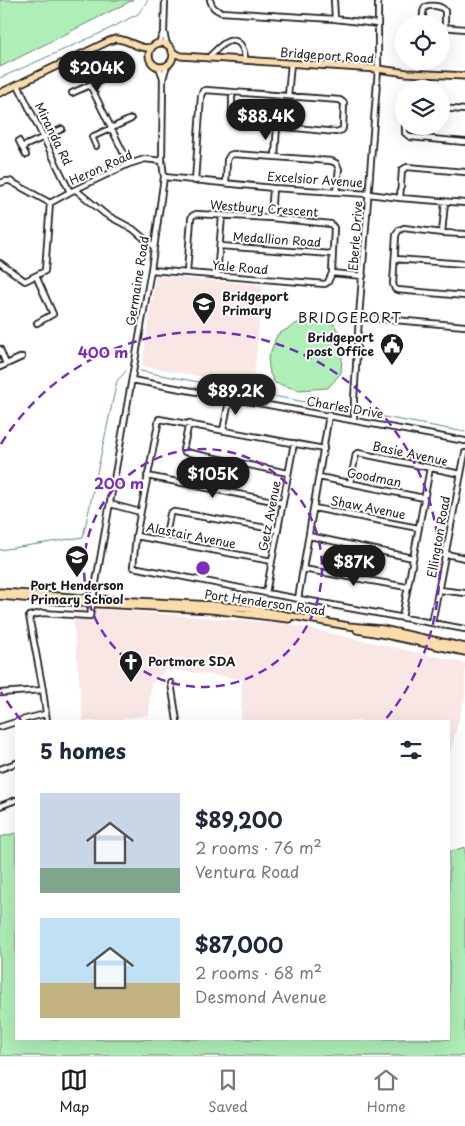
<!DOCTYPE html>
<html lang="en">
<head>
<meta charset="utf-8">
<style>
	body { margin:0; font-family:"Playpen Sans",sans-serif; background:#f2f2f3; color:#1f2937; height:100vh; display:flex; flex-direction:column; font-size:19px; white-space:nowrap }
	* { box-sizing:border-box; margin:0 }
	p { font-size:16px; color:#747a83 }
	.icon { flex:none; width:28px; height:28px; fill:none; stroke:currentColor; stroke-width:2; stroke-linecap:round; stroke-linejoin:round }
	.map { position:relative; flex:1; overflow:hidden }
	.panel { position:absolute; left:15px; top:720px; width:435px; height:320px; display:flex; flex-direction:column; background:#fff; border-radius:0px; box-shadow:0 5px 20px #0002 }
	.panel>* { flex:none }
	.fabs { position:absolute; left:395px; top:15px; display:grid; gap:10px }
	.fabs a { display:grid; place-items:center; width:55px; height:55px; border-radius:50%; background:#fff; box-shadow:0 5px 20px #0002; font-size:25px }
	.price { position:absolute; translate:-50% -42px; padding:0 11px; border-radius:18px; background:#1c1c1c; color:#fff; font-size:16px; line-height:32px; filter:drop-shadow(0 1px 2px #0008) }
	.price::after { content:''; position:absolute; left:50%; top:30px; width:15px; height:11px; margin-left:-8px; background:inherit; clip-path:polygon(0 0,100% 0,50% 100%) }
	.price.current { background:#222; color:#fff }
	ul { padding:0; list-style:none }
	li { display:flex; align-items:center; gap:15px; height:125px; padding:0 25px }
	li span { display:grid; place-items:center; flex:none; width:140px; height:100px; border-radius:0px; color:#555 }
	li>.icon { margin-inline-start:auto }
	span .icon { width:60px; height:60px; fill:#fffc; stroke-width:1 }
	li b { font-size:21px }
	h2 { display:flex; justify-content:space-between; align-items:center; height:60px; padding:0 25px; font-size:21px }
	.tab-bar { display:flex; justify-content:space-around; align-items:center; height:70px; border-top:1px solid #e0e1e3; background:#fff; font-size:14px; color:#747a83 }
	.tab-bar a { display:grid; justify-items:center; gap:2px }
	.tab-bar .current { color:#1c1c1c }
	.map>svg:first-child { display:block }
</style>
</head>
<body>
<div class="map">
<svg width="465" height="1056" viewBox="0 0 465 1056">
	<rect width="100%" height="100%" fill="#fff"/>
	<filter id="ink" filterUnits="userSpaceOnUse"><feTurbulence type="fractalNoise" baseFrequency=".02" numOctaves="2"/><feDisplacementMap in="SourceGraphic" scale="10" xChannelSelector="R" yChannelSelector="G"/><feConvolveMatrix kernelMatrix="1 2 1 2 8 2 1 2 1" color-interpolation-filters="sRGB"/></filter>
	<g filter="url(#ink)">
		<!-- built -->
		<path fill="#f8e7e5" d="M156,276l107,9 -10,101 -111,-20z
			M72,607l216,17 177,39v33l-16,60v-35h-208l1,-42 -75,-10 -16,15 -2,31 -27,4 -3,2h-36z"/>
		<!-- green -->
		<path fill="#aeeeb7" stroke="#65856a" d="M0,0h133l-133,67z
			M306,318l28,6 9,17 -2,32 -13,15 -29,2 -24,-7 -5,-9 -2,-15 9,-24z
			M16,833v206h433v-187l16,-5v209h-465v-219z"/>
		<g fill="none" stroke-linecap="round" stroke-linejoin="round">
			<!-- stream -->
			<path stroke="#57888c" stroke-width="1" d="M0,78l103,-46 35,-18 10,-14
				M140,371l213,40
				M357,412l108,20
				M0,550l83,-13 34,-156 9,-10"/>
			<!-- minor casing -->
			<g stroke="#1c1c1c" stroke-width="8">
				<path id="minor" d="M165,0l-1,32 3,13
					M210,0c2,7 4,9 11,12l114,7 43,5
					M334,0l1,19
					M426,24c-4,-5 -4,-12 -1,-17 6,-2 16,-2 20,4v16
					M441,27l24,2
					M159,43l4,-10
					M208,58c8,-7 21,-25 32,-14 4,5 5,10 5,16
					M159,67l4,11
					M18,85l52,107
					M90,85l39,79
					M72,93l43,-19
					M288,96l3,-33
					M441,108l24,2
					M405,126v7l5,4 55,5
					M19,141l7,14
					M96,146l-4,-9 39,-18
					M22,147l40,-18
					M275,157l2,-31
					M164,177l109,11 96,6 31,4 65,5
					M195,181l6,-85 2,-5 3,-1 134,10 4,3 -1,25 -1,2 -6,2 -100,-10 -4,-4v-25
					M0,183l6,-2h4l40,22
					M226,183l1,-23 3,-5 3,-1 98,7 5,2 3,6 -3,23
					M76,190l29,24 28,15 21,18
					M400,198l2,-28 5,-3 58,5
					M50,203l20,-11 59,-28 16,-5 17,2
					M271,218l2,-30
					M442,233l3,-31
					M465,234l-23,-1 -38,-5 -5,2 -3,5 -3,49 2,5 2,1 68,6
					M220,246l112,8
					M395,259l70,5
					M0,263l25,18 20,-10 5,-68
					M151,270l174,14 3,-2 4,-9 2,-45 -3,-4 -60,-6 -75,-4 -4,2 -1,3 -4,54
					M332,273l31,3
					M36,276l17,38 -16,9
					M217,276l5,-60
					M359,317l106,9
					M0,349l6,15
					M0,367l22,-10
					M132,380l333,61
					M354,420v-21l5,-82 19,-248v-69
					M189,423l-6,27 2,2 103,21
					M223,430l7,-33
					M324,449l-165,-30 -23,117 -3,31 133,26 199,36
					M147,476l136,27
					M319,477l105,21
					M350,483l6,-29 2,-1 103,21
					M110,504l30,8
					M314,508l104,20
					M136,536l136,25
					M309,536l104,22
					M165,541l5,-27 2,-2h3l103,18
					M446,554l19,4
					M303,569l104,18
					M439,590l26,3
					M266,593l28,-150
					M298,599l31,-184
					M402,618l28,-150
					M432,623l33,-170
					M171,683l6,38
					M0,693l43,-3
					M18,721l27,-7
					M47,721l-4,-31 -14,-74 13,-3 48,3 61,-346 13,-93 -2,-16 1,-82 4,-14
					M0,727l16,-5
					M0,769l16,-6
					M0,806l16,-6"/>
			</g>
			<!-- major casing -->
			<g stroke="#1c1c1c" stroke-width="9">
				<path id="major" d="M149 55a12 12 0 1 1 24 0a12 12 0 1 1-24 0Z
					M172,52l9,4 197,13 29,4 58,3
					M0,93l107,-51c2,-1 5,-2 8,-3 13,-1 24,12 37,8
					M0,592l114,8 99,5 34,3 101,18 34,3 83,18
					M0,596l82,7 130,7 77,9
					M357,630l24,4 84,18"/>
			</g>
			<!-- minor -->
			<use href="#minor" stroke="#fff" stroke-width="4.5"/>
			<!-- major -->
			<use href="#major" stroke="#fddcac" stroke-width="5.5"/>
		</g>
	</g>
	<!-- distance rings -->
	<g fill="none" stroke="#7b2cbf" stroke-width="2.5" stroke-dasharray="9 6">
		<circle cx="203" cy="568" r="119"/>
		<path d="M21 720A237 237 0 0 1 1 692M1 444A237 237 0 1 1 385 720"/>
	</g>
	<!-- icons -->
	<defs>
		<g id="school-pin" transform="scale(1.25)"><path d="M0 17L-7.5 6A9.5 9.5 0 1 1 7.5 6Z" fill="#1c1c1c" stroke="#fff"/><path d="M0-5L7-2L0 1L-7-2ZM-4 1L0 2.5L4 1V4Q0 6-4 4Z" fill="#fff"/></g>
		<g id="civic-pin" transform="scale(1.25)"><path d="M0 17L-7.5 6A9.5 9.5 0 1 1 7.5 6Z" fill="#1c1c1c" stroke="#fff"/><path d="M-.6-6.5H3V-4.5H.6V-3L4-1V1h2V6H-6V1h2V-1L-.6-3ZM-1.2 2.5V6h2.4V2.5Z" fill="#fff"/></g>
		<g id="church-pin" transform="scale(1.25)"><path d="M0 17L-7.5 6A9.5 9.5 0 1 1 7.5 6Z" fill="#1c1c1c" stroke="#fff"/><path d="M-1.2-6h2.4v3.5h3.3v2.4h-3.3V6h-2.4V-.1h-3.3v-2.4h3.3Z" fill="#fff"/></g>
	</defs>
	<g fill-rule="evenodd">
		<use href="#school-pin" x="204" y="304"/>
		<use href="#civic-pin" x="392" y="345"/>
		<use href="#school-pin" x="77" y="557"/>
		<use href="#church-pin" x="131" y="662"/>
	</g>
	<g text-anchor="middle" stroke-width="4" stroke-linejoin="round" paint-order="stroke">
		<!-- street labels -->
		<g font-size="12" fill="#1c1c1c" stroke="#fff">
			<text transform="translate(327 56) rotate(4)" y="4">Bridgeport Road</text>
			<text transform="translate(53 134) rotate(64)" y="4">Miranda Rd</text>
			<text transform="translate(101 168) rotate(-24)" y="4">Heron Road</text>
			<text transform="translate(315 180) rotate(4)" y="4">Excelsior Avenue</text>
			<text transform="translate(264 209) rotate(4)" y="4">Westbury Crescent</text>
			<text transform="translate(356 236) rotate(-86)" y="4">Eberle Drive</text>
			<text transform="translate(277 240) rotate(4)" y="4">Medallion Road</text>
			<text transform="translate(240 268) rotate(5)" y="4">Yale Road</text>
			<text transform="translate(138 281) rotate(-81)" y="4">Germaine Road</text>
			<text transform="translate(345 408) rotate(10)" y="4">Charles Drive</text>
			<text transform="translate(410 454) rotate(12)" y="4">Basie Avenue</text>
			<text transform="translate(374 478) rotate(11)" y="4">Goodman</text>
			<text transform="translate(368 508) rotate(11)" y="4">Shaw Avenue</text>
			<text transform="translate(270 516) rotate(-79)" y="4">Getz Avenue</text>
			<text transform="translate(191 536) rotate(11)" y="4">Alastair Avenue</text>
			<text transform="translate(439 537) rotate(-80)" y="4">Ellington Road</text>
			<text transform="translate(265 603) rotate(8)" y="4">Port Henderson Road</text>
		</g>
		<!-- poi labels -->
		<g font-size="12" font-weight="bold" fill="#1c1c1c" stroke="#fff" text-anchor="start">
			<text x="222" y="301">Bridgeport<tspan x="222" dy="14">Primary</tspan></text>
			<text x="374" y="342" text-anchor="end">Bridgeport<tspan x="374" dy="14">post Office</tspan></text>
			<text x="77" y="590" text-anchor="middle">Port Henderson<tspan x="77" dy="14">Primary School</tspan></text>
			<text x="148" y="666">Portmore SDA</text>
		</g>
		<!-- neighbourhood labels -->
		<g font-size="14" letter-spacing="1" fill="#1c1c1c" stroke="#fff">
			<text x="350" y="323">BRIDGEPORT</text>
		</g>
	</g>
	<circle cx="203" cy="568" r="8" fill="#7b2cbf" stroke="#fff" stroke-width="2.5"/>
	<g font-size="15" text-anchor="middle" font-weight="bold" fill="#7b2cbf" stroke="#fff" stroke-width="4" stroke-linejoin="round" paint-order="stroke">
		<text x="103" y="358">400 m</text>
		<text x="119" y="489">200 m</text>
	</g>
</svg>
<div class="fabs">
<a><svg class="icon" aria-label="locate" viewBox="0 0 24 24"><circle cx="12" cy="12" r="6"/><path d="M12 2v4M12 18v4M2 12h4M18 12h4"/></svg></a>
<a><svg class="icon" aria-label="layers" viewBox="0 0 24 24"><path d="M12 4l9 5-9 5-9-5zM3 14l9 5 9-5"/></svg></a>
</div>
<b class="price" style="left:97px;top:93px">$204K</b>
<b class="price" style="left:266px;top:141px">$88.4K</b>
<b class="price current" style="left:236px;top:416px">$89.2K</b>
<b class="price" style="left:213px;top:499px">$105K</b>
<b class="price" style="left:354px;top:587px">$87K</b>
<section class="panel">
<h2>5 homes<svg class="icon" aria-label="filters" viewBox="0 0 24 24"><path d="M4 7h16M4 17h16"/><circle cx="9" cy="7" r="2"/><circle cx="15" cy="17" r="2"/></svg></h2>
<ul>
<li><span style="background:linear-gradient(#c9d6e8 75%,#7fa58c 0)"><svg class="icon" aria-label="home" viewBox="0 0 24 24"><path d="M3 11l9-7 9 7M6 9v11h12V9"/></svg></span><div><b>$89,200</b><p>2 rooms · 76 m²</p><p>Ventura Road</p></div></li>
<li><span style="background:linear-gradient(#bfe0f5 65%,#c2b280 0)"><svg class="icon" aria-label="home" viewBox="0 0 24 24"><path d="M3 11l9-7 9 7M6 9v11h12V9"/></svg></span><div><b>$87,000</b><p>2 rooms · 68 m²</p><p>Desmond Avenue</p></div></li>
</ul>
</section>
</div>
<nav class="tab-bar">
<a class="current"><svg class="icon" aria-label="map" viewBox="0 0 24 24"><path d="M3 6l6-2 6 2 6-2v14l-6 2-6-2-6 2zM9 4v14M15 6v14"/></svg>Map</a>
<a><svg class="icon" aria-label="saved" viewBox="0 0 24 24"><path d="M7 4h10v16l-5-4-5 4z"/></svg>Saved</a>
<a><svg class="icon" aria-label="home" viewBox="0 0 24 24"><path d="M3 11l9-7 9 7M6 9v11h12V9"/></svg>Home</a>
</nav>
</body>
</html>
